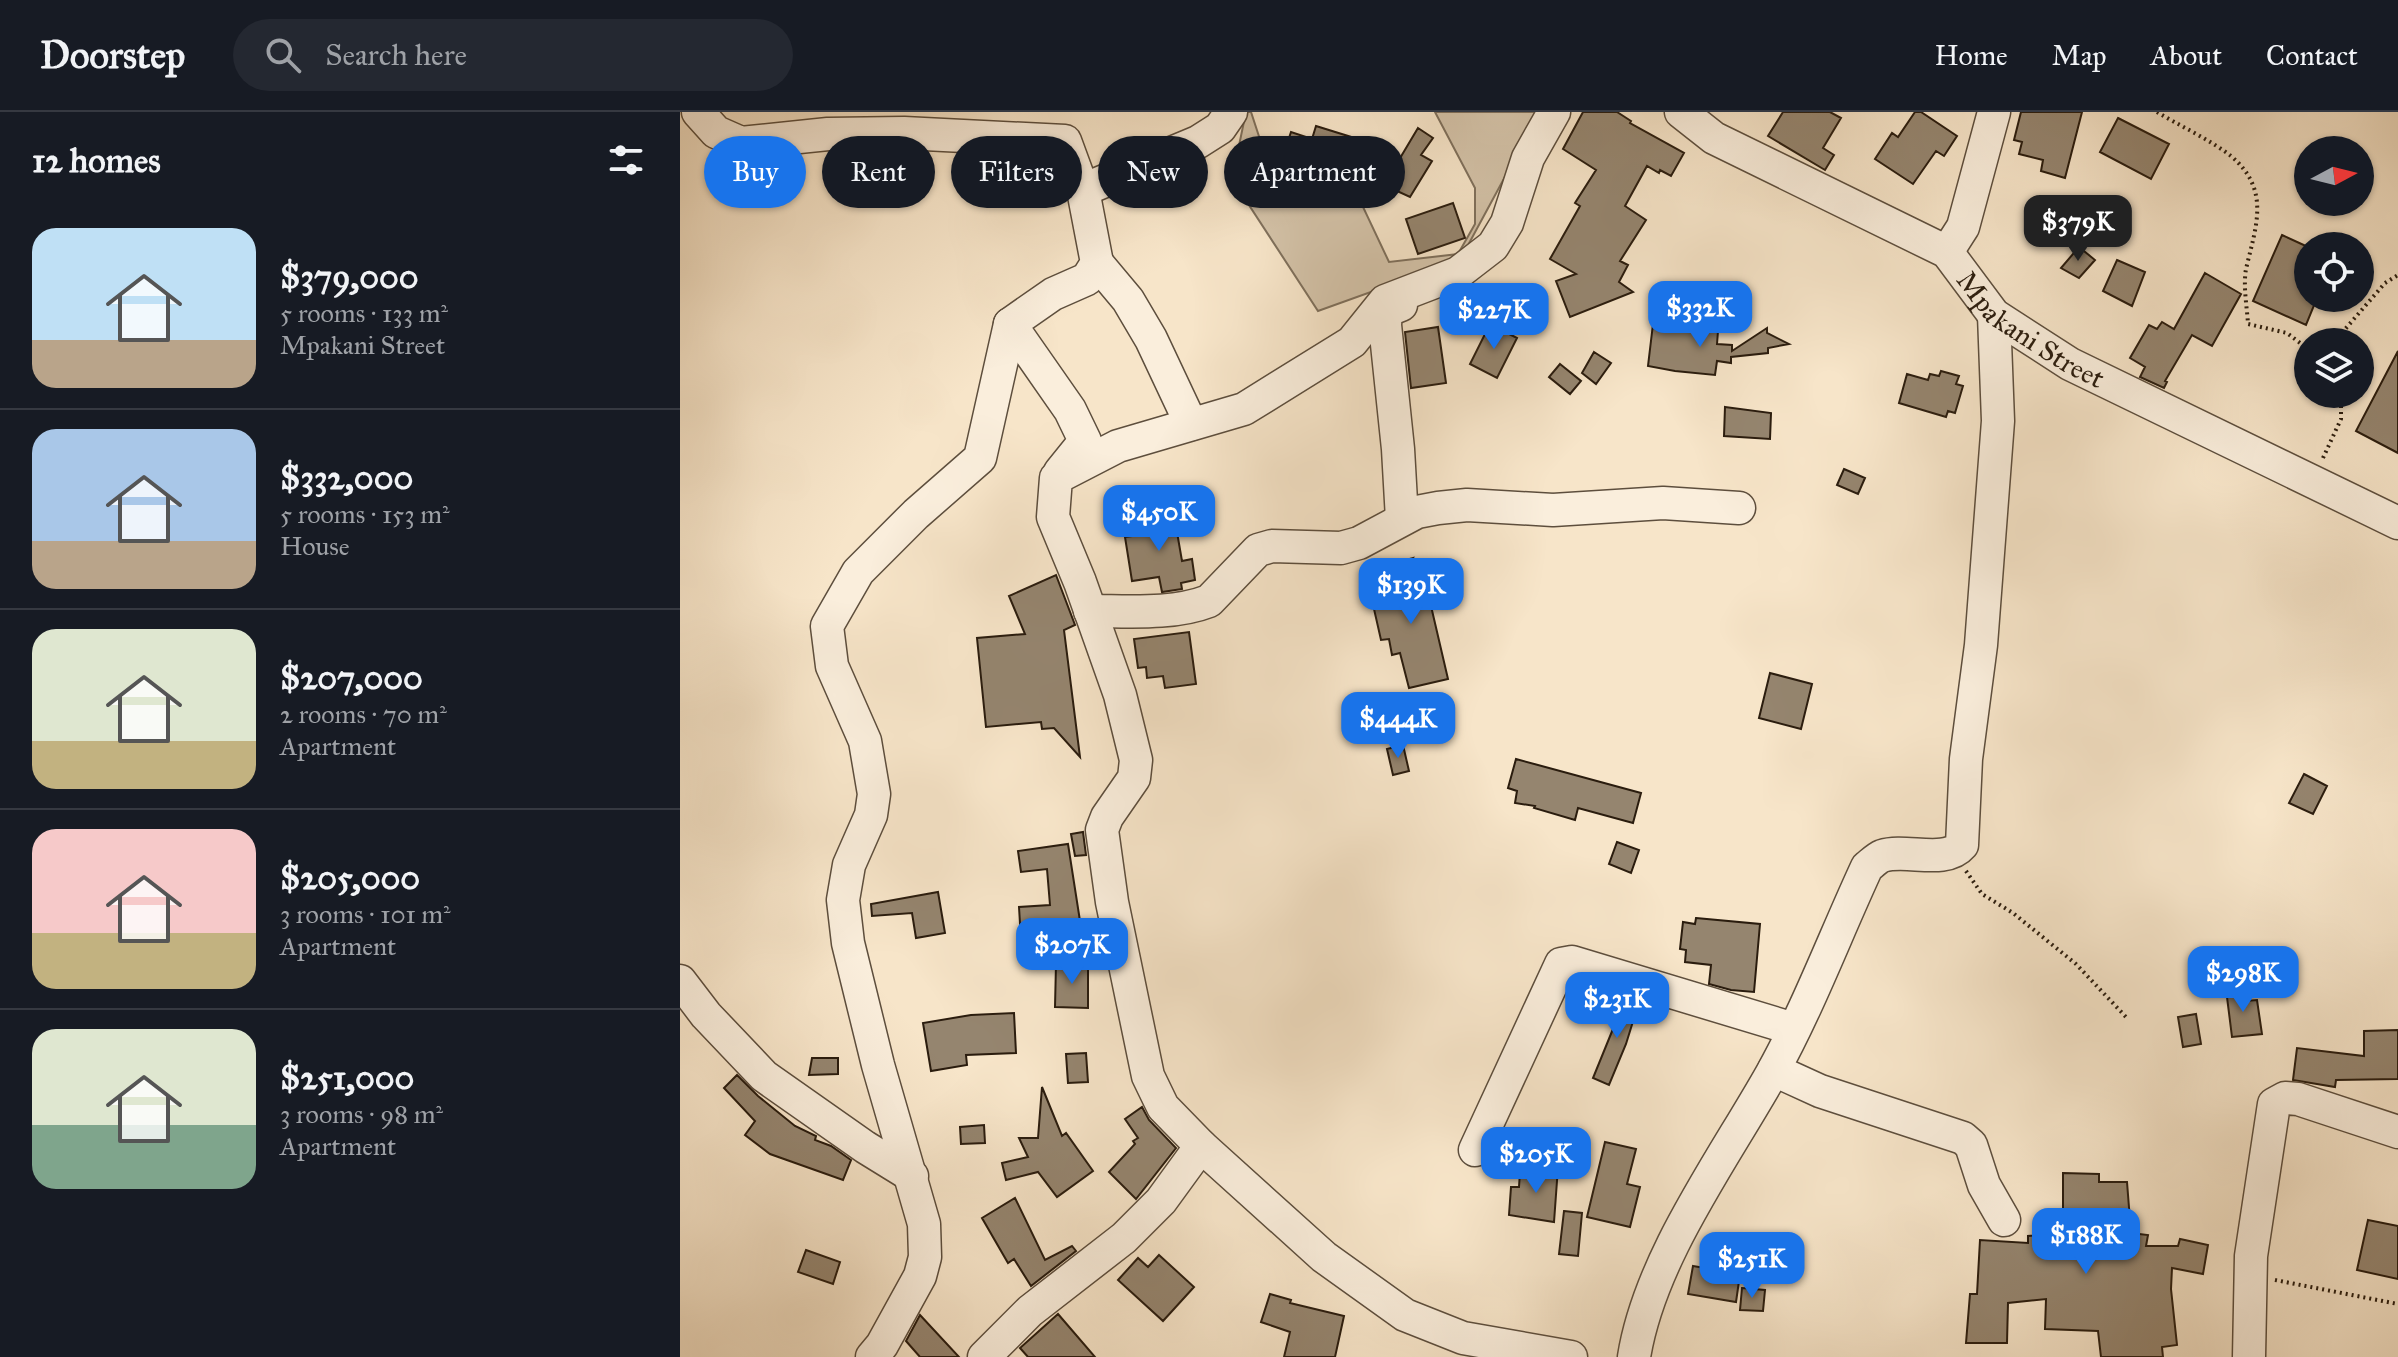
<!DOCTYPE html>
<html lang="en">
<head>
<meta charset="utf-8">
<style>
	body { margin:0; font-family:"IM FELL Great Primer",serif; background:#242831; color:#f1f3f6; height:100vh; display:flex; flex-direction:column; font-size:30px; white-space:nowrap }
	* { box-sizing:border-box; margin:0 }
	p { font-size:26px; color:#9ea1a6 }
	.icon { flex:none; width:44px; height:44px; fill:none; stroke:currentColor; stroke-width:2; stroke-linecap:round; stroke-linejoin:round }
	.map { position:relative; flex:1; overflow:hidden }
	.sheet { display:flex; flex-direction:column; background:#171b24; width:680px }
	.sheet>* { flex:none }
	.top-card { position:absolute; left:24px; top:24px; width:760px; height:72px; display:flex; gap:16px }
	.needle { width:52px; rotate:83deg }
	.controls { position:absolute; left:1614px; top:24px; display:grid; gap:16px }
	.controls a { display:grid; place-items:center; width:80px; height:80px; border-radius:50%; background:#171b24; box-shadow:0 2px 6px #0004; font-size:40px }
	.price { position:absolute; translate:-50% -68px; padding:0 18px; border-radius:16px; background:#1a73e8; color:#fff; font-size:26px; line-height:52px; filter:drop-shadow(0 2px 4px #0008) }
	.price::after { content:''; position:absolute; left:50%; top:48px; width:24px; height:18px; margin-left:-12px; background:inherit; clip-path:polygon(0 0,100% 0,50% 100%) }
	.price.selected { background:#222; color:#fff }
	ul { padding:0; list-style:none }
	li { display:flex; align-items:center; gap:24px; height:200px; padding:0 32px }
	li+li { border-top:2px solid #363941 }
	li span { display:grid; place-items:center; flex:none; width:224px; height:160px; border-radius:24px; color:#555 }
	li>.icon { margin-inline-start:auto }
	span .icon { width:96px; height:96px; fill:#fffc; stroke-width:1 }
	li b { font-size:34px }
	h2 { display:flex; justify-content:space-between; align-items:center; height:96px; padding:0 32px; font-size:34px }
	.tag { padding:0 28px; border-radius:36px; background:#171b24; box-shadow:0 2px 6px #0004; font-size:28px; line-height:72px }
	.tag.selected { background:#1a73e8; color:#fff }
	header { display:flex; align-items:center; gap:48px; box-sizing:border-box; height:112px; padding:0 40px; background:#171b24; border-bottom:2px solid #363941 }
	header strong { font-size:38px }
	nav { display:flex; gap:44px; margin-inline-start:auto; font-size:28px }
	.search { width:560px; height:72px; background:#242831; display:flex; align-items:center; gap:20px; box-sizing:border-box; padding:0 28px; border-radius:44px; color:#9ea1a6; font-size:30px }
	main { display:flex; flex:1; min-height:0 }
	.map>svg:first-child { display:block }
</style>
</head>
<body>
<header>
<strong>Doorstep</strong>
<div class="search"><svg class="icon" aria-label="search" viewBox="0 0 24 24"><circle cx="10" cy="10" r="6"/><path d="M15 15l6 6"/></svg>Search here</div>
<nav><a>Home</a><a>Map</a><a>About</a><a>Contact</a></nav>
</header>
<main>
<section class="sheet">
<h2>12 homes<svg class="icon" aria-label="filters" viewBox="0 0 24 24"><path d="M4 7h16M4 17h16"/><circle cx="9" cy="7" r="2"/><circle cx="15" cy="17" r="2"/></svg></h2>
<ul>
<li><span style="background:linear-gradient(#bfe0f5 70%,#b9a48a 0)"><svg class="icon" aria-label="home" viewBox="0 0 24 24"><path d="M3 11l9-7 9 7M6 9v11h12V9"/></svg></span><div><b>$379,000</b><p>5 rooms · 133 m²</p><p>Mpakani Street</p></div></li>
<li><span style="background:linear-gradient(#a9c7e8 70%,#b9a48a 0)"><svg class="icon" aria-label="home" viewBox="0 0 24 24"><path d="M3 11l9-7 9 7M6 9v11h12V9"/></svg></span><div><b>$332,000</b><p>5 rooms · 153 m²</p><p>House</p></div></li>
<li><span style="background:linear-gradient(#dfe7d0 70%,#c2b280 0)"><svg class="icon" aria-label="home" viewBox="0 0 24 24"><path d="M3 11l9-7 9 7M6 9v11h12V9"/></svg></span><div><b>$207,000</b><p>2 rooms · 70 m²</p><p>Apartment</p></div></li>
<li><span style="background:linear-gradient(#f6c9c9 65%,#c2b280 0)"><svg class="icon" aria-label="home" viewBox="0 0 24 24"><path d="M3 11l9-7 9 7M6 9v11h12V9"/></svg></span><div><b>$205,000</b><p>3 rooms · 101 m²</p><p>Apartment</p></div></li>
<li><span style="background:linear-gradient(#dfe7d0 60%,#7fa58c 0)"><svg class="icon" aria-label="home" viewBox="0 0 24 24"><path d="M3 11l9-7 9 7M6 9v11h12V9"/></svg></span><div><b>$251,000</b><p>3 rooms · 98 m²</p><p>Apartment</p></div></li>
</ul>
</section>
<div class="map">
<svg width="1718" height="1245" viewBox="0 0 1718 1245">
	<rect width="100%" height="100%" fill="#f7e5c9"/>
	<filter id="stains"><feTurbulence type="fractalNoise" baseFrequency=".0025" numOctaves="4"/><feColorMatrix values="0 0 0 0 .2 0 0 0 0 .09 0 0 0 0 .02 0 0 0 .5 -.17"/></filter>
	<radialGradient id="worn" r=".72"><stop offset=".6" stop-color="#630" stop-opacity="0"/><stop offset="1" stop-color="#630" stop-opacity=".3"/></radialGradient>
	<!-- green -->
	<path fill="#d4c3a9" stroke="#7f705c" stroke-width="2" d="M566,0h5l19,58 86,22 33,70 69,-8 17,-30v-36l-40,-76h105l-80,148 -142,51 -86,-132z"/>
	<!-- building -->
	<path fill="#95856f" stroke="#2a1c0e" stroke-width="2" d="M903,0h34l14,9 -1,2 54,30 -13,23 -11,-6 -1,3 -12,-7 -22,40 21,14 -26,41 8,4 -9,17 14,10 -63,25 -14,-36 20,-7 -26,-15 30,-53 -5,-3 21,-33 -33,-21z
		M1103,0h47l11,6 -18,30 11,7 -9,15 -57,-34z
		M1235,0h6l36,24 -13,20 -8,-5 -23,33 -38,-25 17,-26 6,4z
		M1341,0h61l-17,66 -24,-7 2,-11 -24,-6 3,-12 -8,-2z
		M1438,6l51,26 -18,35 -51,-27z
		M636,14l45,14 -10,35 -46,-14 1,-4 -21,-7 6,-18 21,7z
		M738,16l15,10 -12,17 11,6 -22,36 -26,-12z
		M773,91l12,35 -47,16 -12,-35z
		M1602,123l26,12v51h9l-11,27 -53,-24z
		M1399,135l16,13 -16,18 -18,-10z
		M1437,148l28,12 -13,34 -29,-15z
		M1525,161l36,21 -29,52 -20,-11 -27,46 2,1 -3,6 -24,-11 5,-10 -15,-9 19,-33 8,4 5,-7 12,7z
		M810,212l27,14 -20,40 -27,-14z
		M973,212l65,7 -1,13 15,1v6l35,-23v5l22,11 -21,4v5l-37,4v6l-14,-2 -2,14 -40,-4 -27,-5z
		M758,215l8,56 -35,5 -6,-56z
		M1718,239v102l-42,-22z
		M914,240l17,11 -15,21 -14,-11z
		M880,252l21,17 -11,13 -21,-17z
		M1261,259l18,5 -3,8 7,2 -8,27 -7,-2 -2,6 -47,-14 8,-29 21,6 2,-6 9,2z
		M1045,295l46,6 -1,26 -46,-3z
		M1164,357l21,9 -7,16 -21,-9z
		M493,397l9,52 10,-2 3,21 -14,3 1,6 -20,3 -3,-15 -27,4 -7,-44 23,-3 -4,-20z
		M733,446l-10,22 21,-4 24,103 -39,9 -9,-35 -8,2 -3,-16 -8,1 -7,-31 15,-4 -9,-38z
		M376,463l19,50 -11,5 16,127 -26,-29 -12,1 -1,-7 -55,5 -9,-89 48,-4 -16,-38z
		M509,520l7,52 -31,4 -2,-12 -16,2 -1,-11 -8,1 -4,-29z
		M1090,561l42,11 -11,45 -42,-11z
		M723,633l6,26 -16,4 -6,-26z
		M836,647l125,34 -8,30 -55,-15 -3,12 -41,-12 1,-2 -20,-3 2,-12 -9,-3z
		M1624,662l23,12 -14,28 -24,-11z
		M403,720l3,23 -11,1 -4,-22z
		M937,730l22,8 -8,23 -22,-9z
		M388,732l12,77 -36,5v13l-23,1 -2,-33 31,-2 -3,-36 -26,3 -3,-21z
		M258,780l7,41 -29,5 -4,-25 -40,3 -1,-12z
		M1016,806l64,6 -6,68 -23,-2 -22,-6 2,-19 -26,-3 1,-12 -6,-1 3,-27 12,2z
		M376,852h32v44l-33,-1z
		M1565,874l1,15 11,-1 5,34 -30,3 -6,-48z
		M941,885l18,5 -13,42 -17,41 -16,-7 22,-54 -3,-1z
		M334,901l2,40 -50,2 1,10 -36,6 -8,-48 48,-8z
		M1516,902l5,30 -18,3 -5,-30z
		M1718,918v49l-62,1 -1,7 -42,-7 4,-32 67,8v-25z
		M406,941l2,29 -20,1 -2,-29z
		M132,946h26v16l-29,1z
		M57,963l21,21 37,30 21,10 -1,4 16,6 20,14 -8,20 -73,-26 -25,-19 10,-14 -31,-33z
		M362,975l20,49 4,-3 27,38 -36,26 -19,-25 -32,8 -4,-17 26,-6 -9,-19h19z
		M462,995l7,13 27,28 -40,51 -27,-27 26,-28 -2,-3 5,-3 -13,-19z
		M304,1013l1,18 -24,1 -1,-17z
		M925,1030l31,7 -9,35 13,3 -10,40 -43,-10z
		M858,1054l20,1 -4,55 -45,-7 2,-28h8l1,-15 18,1z
		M1383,1061l36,1v8h28l4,51 17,2 -2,11h32l2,-7 28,6 -5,29 -31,-6 -1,21 6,56 -15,2 1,10h-62l-3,-26 -53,-2 1,-30 -38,4 -1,40h-41l4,-49h7l3,-54 48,3v-7l35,-3z
		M335,1086l30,62 27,-14 4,5 -45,35 -17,-27 -6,4 -26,-45z
		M884,1099l18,2 -4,43 -19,-2z
		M1688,1108l30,6v53l-41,-9z
		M126,1138l34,12 -7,22 -35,-12z
		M479,1143l35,32 -31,34 -45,-41 20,-22 10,9z
		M1013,1154l47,8 -4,28 -48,-8z
		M1062,1176l23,2 -2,21 -23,-1z
		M590,1182l21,6 -1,3 54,13 -9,41h-51l6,-25 -29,-10z
		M378,1202l37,43h-67l-8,-9z
		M240,1203l39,42h-39l-14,-16z"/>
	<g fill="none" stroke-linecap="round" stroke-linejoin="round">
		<!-- minor casing -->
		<g stroke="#5d4e3d" stroke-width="35">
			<g id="minor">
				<path d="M18,0l18,20 25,11 87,-9 76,-1 161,8 18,49 14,73 -10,16 -34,15 -43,30 60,86 15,31 -25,31"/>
				<path d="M874,0l-26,46 -21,65 -14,23 -35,27 -73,28 -33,41 -108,67 -126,37 -62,32 -3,39 27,65 40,113 16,65 -2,18 -27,39 -5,13 10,72 36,174 15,31 38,39 123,111 81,58 58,23 108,19"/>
				<path id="s1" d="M1001,0l33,26 233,114 47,63 76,49 328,159"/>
				<path d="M403,78l115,-48 22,-14 11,-16"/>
				<path d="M1267,140l16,-25 31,-115"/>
				<path d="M417,151l31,37 23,39 40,85"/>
				<path d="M721,193l-15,6 -1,14 13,124 4,70"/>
				<path d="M410,499c38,0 83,4 119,-10l49,-51 14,-4 69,2 18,-5 58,-31 21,-4 29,-3 86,5 110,-7 76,5"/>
				<path d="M0,869l26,34 58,61 101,71 47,29"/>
				<path d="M1094,958l46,21 143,47 8,7 13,40 20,35"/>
				<path d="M795,1038l86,-186 11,-2 222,67"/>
				<path d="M192,1245l10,-12 38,-69 5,-19 -1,-33 -46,-159 -30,-122 -5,-43 6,-35 22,-50 3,-21 -9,-53 -33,-75 -5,-40 31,-54 58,-58 64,-56 30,-134"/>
				<path d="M304,1245l46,-46 94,-73 37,-37 40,-55"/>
				<path d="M954,1245c16,-99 89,-197 138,-284 37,-67 63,-137 95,-206 4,-3 10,-9 15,-11 24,-8 63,9 80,-11l4,-86 15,-114 17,-224 -4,-106"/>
				<path d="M1569,1245l2,-101 23,-152 11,-6 13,1 100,33"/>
			</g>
		</g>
		<!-- path -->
		<path stroke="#2a1c0e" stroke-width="4" stroke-dasharray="2 4" stroke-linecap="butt" d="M1477,0c23,14 52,27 74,44 40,34 25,70 15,113 -3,17 1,38 2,55l39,9 21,16
			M1654,230l51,-59 13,-8
			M1643,346l18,-39v-25
			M1286,759l16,23 31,19 63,51 50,53
			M1595,1168l123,24"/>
		<!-- minor -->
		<use href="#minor" stroke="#faeedc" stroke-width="32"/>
	</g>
	<g text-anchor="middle" stroke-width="6" stroke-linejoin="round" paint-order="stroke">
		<!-- street labels -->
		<g font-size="28" fill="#2a1c0e" stroke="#faeedc">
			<text dy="10" stroke="none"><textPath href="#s1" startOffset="418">Mpakani Street</textPath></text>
		</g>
	</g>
	<rect width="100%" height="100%" filter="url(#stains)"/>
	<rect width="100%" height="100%" fill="url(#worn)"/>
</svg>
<div class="controls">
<a><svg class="needle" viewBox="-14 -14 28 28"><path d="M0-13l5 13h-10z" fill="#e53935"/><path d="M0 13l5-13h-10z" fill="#9ea1a6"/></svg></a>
<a><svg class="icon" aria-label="locate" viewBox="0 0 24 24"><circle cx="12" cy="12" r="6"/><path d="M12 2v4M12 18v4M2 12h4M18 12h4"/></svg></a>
<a><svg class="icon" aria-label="layers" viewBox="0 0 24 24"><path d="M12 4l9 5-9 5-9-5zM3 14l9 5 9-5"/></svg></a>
</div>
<b class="price selected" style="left:1398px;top:151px">$379K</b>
<b class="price" style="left:1020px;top:237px">$332K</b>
<b class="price" style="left:814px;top:239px">$227K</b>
<b class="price" style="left:479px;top:441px">$450K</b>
<b class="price" style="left:731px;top:514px">$139K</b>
<b class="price" style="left:718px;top:648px">$444K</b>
<b class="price" style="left:392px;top:874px">$207K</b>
<b class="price" style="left:1563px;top:902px">$298K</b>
<b class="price" style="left:937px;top:928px">$231K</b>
<b class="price" style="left:856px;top:1083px">$205K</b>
<b class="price" style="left:1406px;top:1164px">$188K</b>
<b class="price" style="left:1072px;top:1188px">$251K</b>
<div class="top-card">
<a class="tag selected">Buy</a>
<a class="tag">Rent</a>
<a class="tag">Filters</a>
<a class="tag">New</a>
<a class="tag">Apartment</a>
</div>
</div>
</main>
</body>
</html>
